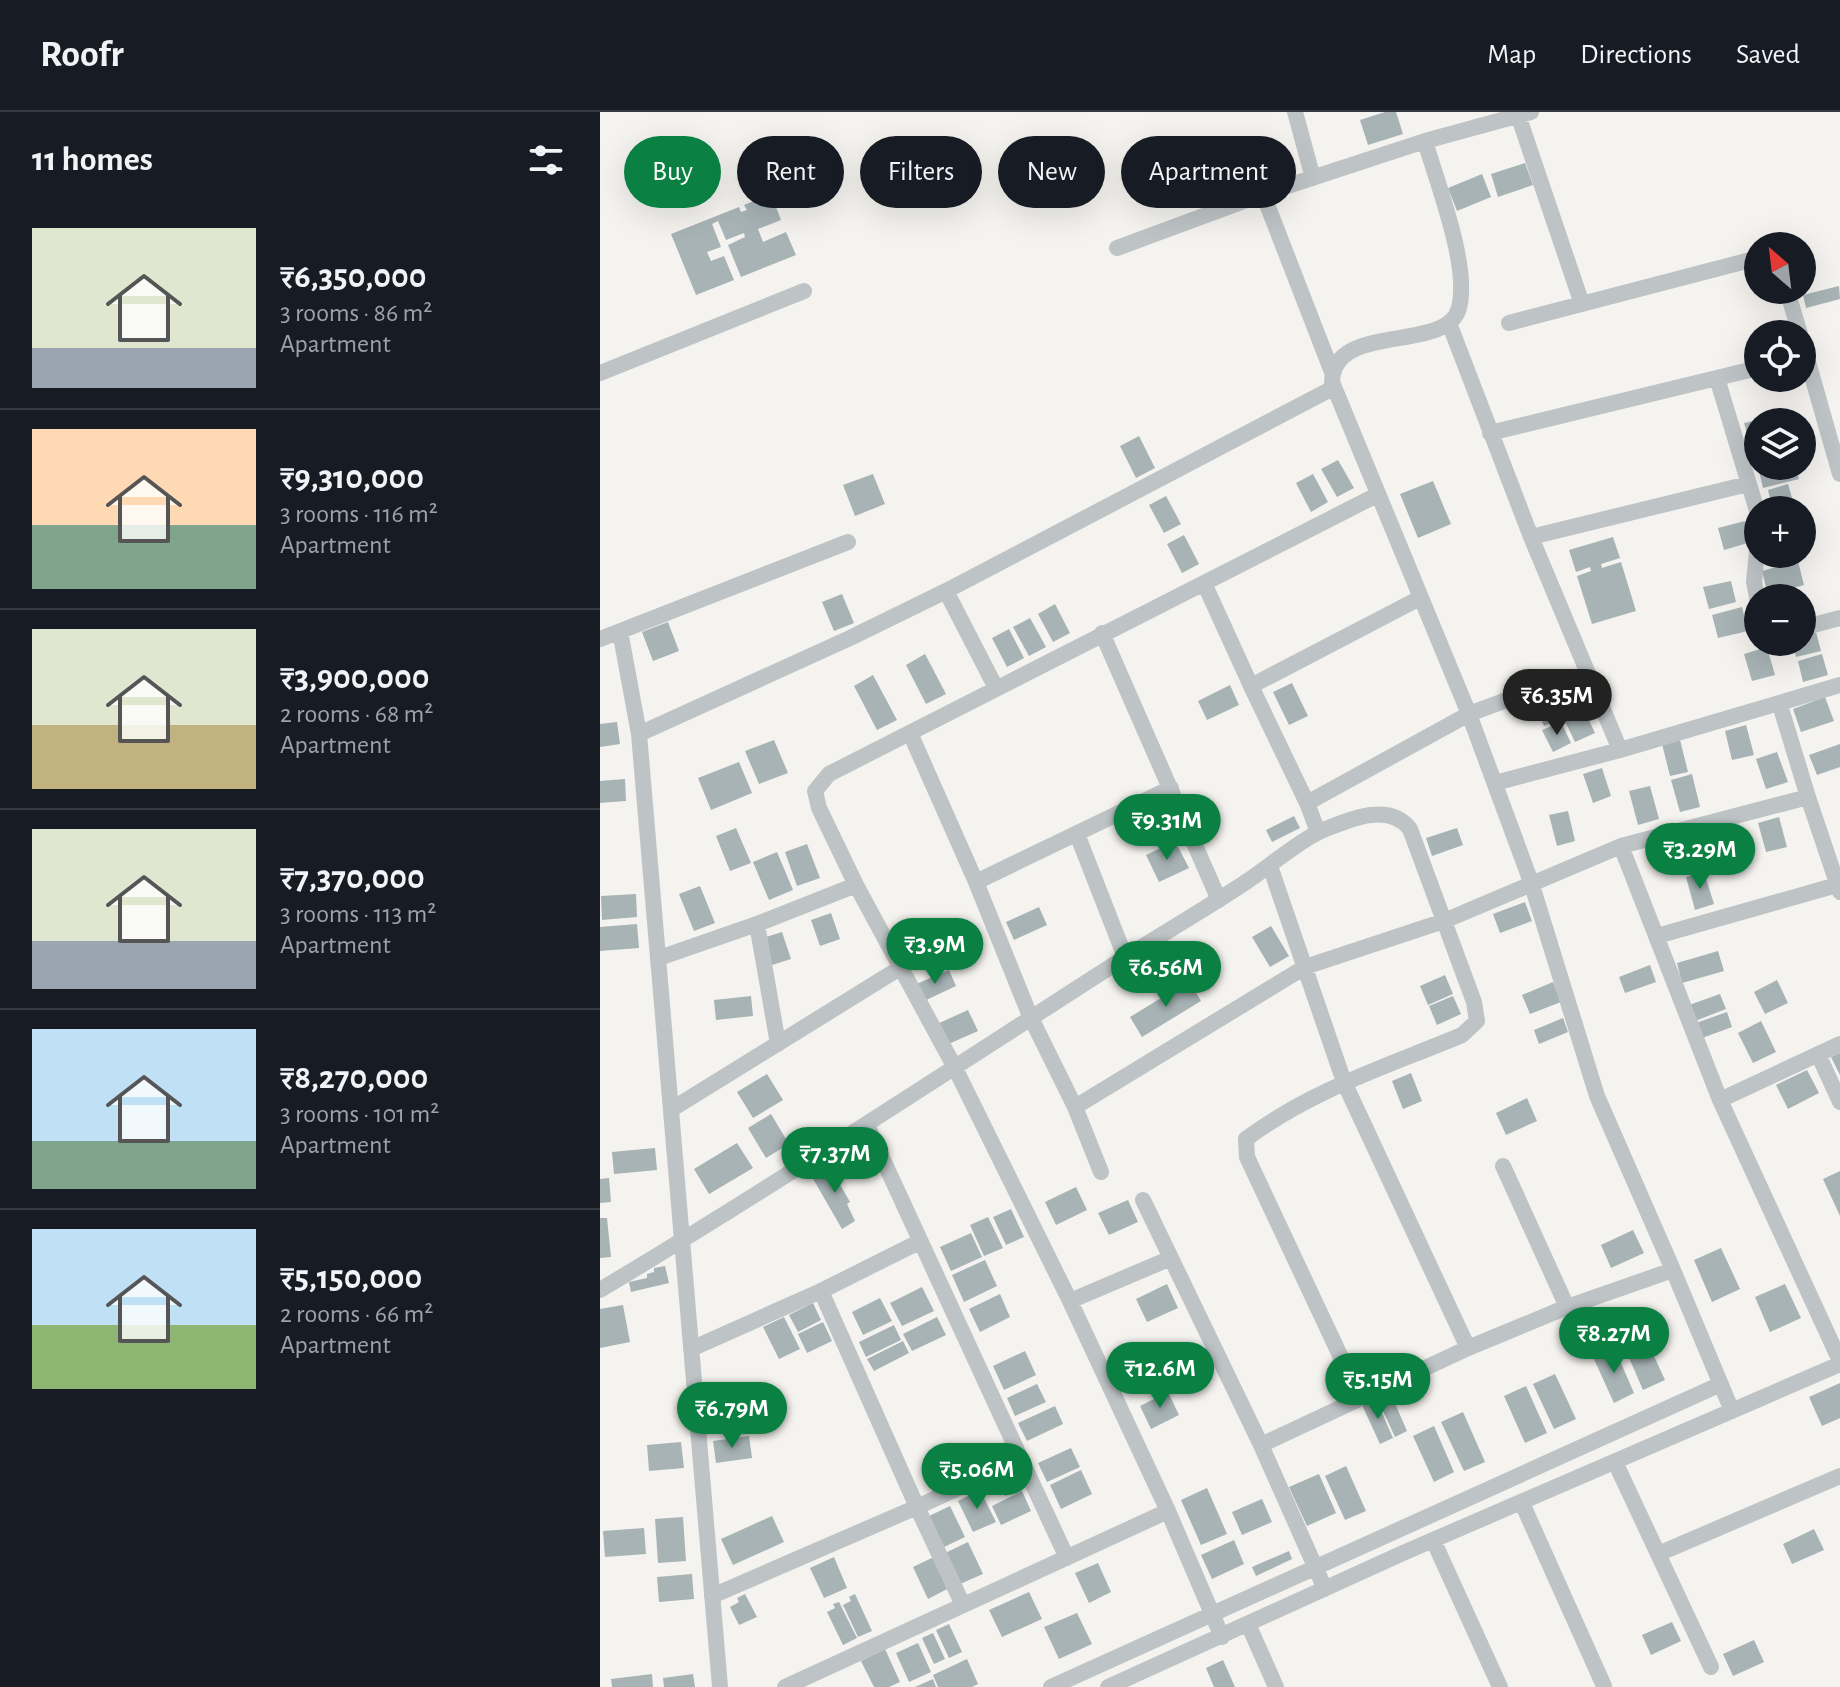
<!DOCTYPE html>
<html lang="en">
<head>
<meta charset="utf-8">
<style>
	body { margin:0; font-family:"Alegreya Sans",sans-serif; background:#242831; color:#f1f3f6; height:100vh; display:flex; flex-direction:column; font-size:30px; white-space:nowrap }
	* { box-sizing:border-box; margin:0 }
	p { font-size:26px; color:#9ea1a6 }
	.icon { flex:none; width:44px; height:44px; fill:none; stroke:currentColor; stroke-width:2; stroke-linecap:round; stroke-linejoin:round }
	.map { position:relative; flex:1; overflow:hidden }
	.drawer { display:flex; flex-direction:column; background:#171b24; width:600px }
	.drawer>* { flex:none }
	.guide { position:absolute; left:24px; top:24px; width:760px; height:72px; display:flex; gap:16px }
	.needle { width:52px; rotate:332deg }
	.fabs { position:absolute; left:1144px; top:120px; display:grid; gap:16px }
	.fabs a { display:grid; place-items:center; width:72px; height:72px; border-radius:50%; background:#171b24; box-shadow:0 8px 32px #0002; font-size:40px }
	.price { position:absolute; translate:-50% -68px; padding:0 18px; border-radius:28px; background:#0b8043; color:#fff; font-size:26px; line-height:52px; filter:drop-shadow(0 2px 4px #0008) }
	.price::after { content:''; position:absolute; left:50%; top:48px; width:24px; height:18px; margin-left:-12px; background:inherit; clip-path:polygon(0 0,100% 0,50% 100%) }
	.price.current { background:#222; color:#fff }
	ul { padding:0; list-style:none }
	li { display:flex; align-items:center; gap:24px; height:200px; padding:0 32px }
	li+li { border-top:2px solid #363941 }
	li span { display:grid; place-items:center; flex:none; width:224px; height:160px; border-radius:0px; color:#555 }
	li>.icon { margin-inline-start:auto }
	span .icon { width:96px; height:96px; fill:#fffc; stroke-width:1 }
	li b { font-size:34px }
	h2 { display:flex; justify-content:space-between; align-items:center; height:96px; padding:0 32px; font-size:34px }
	.chip { padding:0 28px; border-radius:36px; background:#171b24; box-shadow:0 8px 32px #0002; font-size:28px; line-height:72px }
	.chip.current { background:#0b8043; color:#fff }
	header { display:flex; align-items:center; gap:48px; box-sizing:border-box; height:112px; padding:0 40px; background:#171b24; border-bottom:2px solid #363941 }
	header strong { font-size:38px }
	nav { display:flex; gap:44px; margin-inline-start:auto; font-size:28px }
	main { display:flex; flex:1; min-height:0 }
	.map>svg:first-child { display:block }
</style>
</head>
<body>
<header>
<strong>Roofr</strong>
<nav><a>Map</a><a>Directions</a><a>Saved</a></nav>
</header>
<main>
<section class="drawer">
<h2>11 homes<svg class="icon" aria-label="filters" viewBox="0 0 24 24"><path d="M4 7h16M4 17h16"/><circle cx="9" cy="7" r="2"/><circle cx="15" cy="17" r="2"/></svg></h2>
<ul>
<li><span style="background:linear-gradient(#dfe7d0 75%,#9aa5b1 0)"><svg class="icon" aria-label="home" viewBox="0 0 24 24"><path d="M3 11l9-7 9 7M6 9v11h12V9"/></svg></span><div><b>₹6,350,000</b><p>3 rooms · 86 m²</p><p>Apartment</p></div></li>
<li><span style="background:linear-gradient(#ffd9b3 60%,#7fa58c 0)"><svg class="icon" aria-label="home" viewBox="0 0 24 24"><path d="M3 11l9-7 9 7M6 9v11h12V9"/></svg></span><div><b>₹9,310,000</b><p>3 rooms · 116 m²</p><p>Apartment</p></div></li>
<li><span style="background:linear-gradient(#dfe7d0 60%,#c2b280 0)"><svg class="icon" aria-label="home" viewBox="0 0 24 24"><path d="M3 11l9-7 9 7M6 9v11h12V9"/></svg></span><div><b>₹3,900,000</b><p>2 rooms · 68 m²</p><p>Apartment</p></div></li>
<li><span style="background:linear-gradient(#dfe7d0 70%,#9aa5b1 0)"><svg class="icon" aria-label="home" viewBox="0 0 24 24"><path d="M3 11l9-7 9 7M6 9v11h12V9"/></svg></span><div><b>₹7,370,000</b><p>3 rooms · 113 m²</p><p>Apartment</p></div></li>
<li><span style="background:linear-gradient(#bfe0f5 70%,#7fa58c 0)"><svg class="icon" aria-label="home" viewBox="0 0 24 24"><path d="M3 11l9-7 9 7M6 9v11h12V9"/></svg></span><div><b>₹8,270,000</b><p>3 rooms · 101 m²</p><p>Apartment</p></div></li>
<li><span style="background:linear-gradient(#bfe0f5 60%,#8fb573 0)"><svg class="icon" aria-label="home" viewBox="0 0 24 24"><path d="M3 11l9-7 9 7M6 9v11h12V9"/></svg></span><div><b>₹5,150,000</b><p>2 rooms · 66 m²</p><p>Apartment</p></div></li>
</ul>
</section>
<div class="map">
<svg width="1240" height="1575" viewBox="0 0 1240 1575">
	<rect width="100%" height="100%" fill="#f4f3ef"/>
	<!-- building -->
	<path fill="#a7b3b5" d="M785,0h11l7,22 -35,11 -8,-25z
		M925,51l8,22 -35,12 -7,-23z
		M882,62l9,23 -34,14 -9,-23z
		M171,82l10,26 -23,9 5,13 23,-10 10,23 -55,22 -13,-32 17,-8 -1,-4 -18,7 -8,-19 -6,3 9,23 -14,5 4,9 13,-5 10,24 -38,15 -25,-61 68,-27 2,5 6,-2 -3,-5z
		M1239,174l1,13 -34,9 -3,-13z
		M1180,302l2,8h-24v20l-8,2 -6,-21z
		M539,324l16,32 -19,10 -16,-32z
		M738,348l16,28 -17,9 -16,-28z
		M1163,354h33l3,13 -36,9 -5,-21z
		M273,362l12,30 -30,12 -12,-31z
		M713,362l15,28 -17,10 -15,-29z
		M833,369l18,43 -33,14 -18,-44z
		M1188,372l5,17 -21,6 -4,-17z
		M566,384l15,28 -17,9 -15,-28z
		M1145,409l6,21 -27,8 -6,-22z
		M584,423l15,29 -17,9 -15,-29z
		M1013,425l7,21 -19,6 1,4 19,-6 15,49 -44,13 -15,-48 14,-5 -1,-4 -14,5 -7,-22z
		M1166,442h35l1,1 -33,9z
		M1198,449l6,24 -36,10 -6,-24z
		M1131,469l5,21 -27,7 -6,-22z
		M242,482l12,29 -20,8 -12,-29z
		M455,492l15,29 -17,9 -15,-28z
		M1142,495l6,24 -30,7 -6,-23z
		M430,506l16,29 -17,9 -16,-29z
		M68,510l11,29 -26,10 -11,-29z
		M409,517l15,29 -17,9 -15,-29z
		M1216,520l5,19 -25,6 -4,-15h10v-5z
		M1167,535l8,28 -23,6 -8,-27z
		M325,542l21,40 -20,10 -20,-39z
		M1222,542l6,21 -25,7 -5,-21z
		M273,563l24,45 -20,10 -23,-44z
		M692,571l16,33 -19,9 -16,-33z
		M630,573l9,20 -32,15 -9,-19z
		M975,578l8,20 -39,16 -8,-19z
		M1225,585l9,24 -33,11 -8,-23z
		M985,600l10,21 -20,9 -10,-21z
		M17,610l3,22 -20,3v-23z
		M961,610l10,21 -18,9 -11,-22z
		M1146,613l8,30 -22,5 -7,-29z
		M174,628l14,33 -29,11 -14,-33z
		M1080,628l8,32 -18,4 -8,-32z
		M1240,632v23l-23,8 -8,-20z
		M1177,640l11,30 -22,7 -10,-30z
		M139,650l13,31 -41,17 -13,-32z
		M1002,656l9,28 -18,7 -10,-29z
		M1092,662l8,33 -20,5 -9,-32z
		M25,667l1,22 -26,2v-22z
		M1050,674l9,33 -21,6 -9,-34z
		M968,699l7,30 -18,5 -8,-31z
		M694,704l6,12 -28,14 -6,-12z
		M1179,705l8,30 -21,5 -8,-29z
		M136,716l15,35 -21,8 -14,-35z
		M857,716l6,17 -31,11 -6,-18z
		M575,729l14,27 -30,14 -13,-27z
		M207,732l13,34 -23,8 -12,-34z
		M177,740l16,38 -24,10 -16,-38z
		M1104,760l10,32 -19,6 -9,-33z
		M100,774l15,37 -21,8 -15,-37z
		M36,782l1,23 -35,3 -1,-24z
		M925,790l7,19 -32,12 -7,-19z
		M439,795l8,18 -33,15 -8,-18z
		M231,801l9,26 -20,7 -9,-26z
		M37,812l2,24 -39,3v-24z
		M671,814l18,30 -19,11 -18,-30z
		M182,820l9,27 -22,7 -9,-27z
		M1118,839l6,20 -42,12 -5,-20z
		M1050,853l6,17 -31,11 -6,-16z
		M349,858l7,16 -34,16 -8,-17z
		M845,863l8,19 -25,11 -8,-19z
		M1177,868l11,23 -23,11 -11,-22z
		M589,869l12,20 -59,36 -12,-20z
		M953,870l8,20 -31,12 -8,-19z
		M1120,882l6,15 -31,12 -6,-16z
		M151,884l2,20 -37,4 -2,-20z
		M853,884l8,18 -24,11 -8,-19z
		M368,898l10,21 -34,15 -9,-21z
		M1127,900l5,15 -30,11 -6,-15z
		M963,906l5,14 -29,12 -5,-14z
		M1161,909l15,31 -23,11 -15,-30z
		M1240,941v22l-9,-18z
		M1207,958l12,23 -31,16 -12,-24z
		M811,961l11,28 -19,8 -11,-28z
		M167,962l16,26 -30,18 -16,-26z
		M927,986l10,23 -31,14 -10,-22z
		M171,1002l18,30 -23,14 -18,-30z
		M137,1031l16,25 -44,26 -15,-25z
		M55,1036l2,22 -43,4 -2,-22z
		M234,1052l8,15 -4,2 12,21 -3,2 8,17 -13,8 -30,-52z
		M1240,1059v45l-17,-37z
		M9,1066l2,24 -11,1v-24z
		M476,1075l11,23 -31,15 -11,-23z
		M528,1088l10,22 -29,13 -11,-22z
		M411,1097l13,28 -18,8 -13,-28z
		M388,1105l15,31 -19,8 -14,-31z
		M0,1106h7l4,39 -11,1z
		M1033,1118l11,23 -33,15 -10,-23z
		M371,1121l11,24 -31,14 -11,-24z
		M1121,1136l19,41 -28,13 -18,-42z
		M385,1148l12,26 -33,16 -12,-27z
		M65,1154l4,17 -38,9 -2,-10 18,-4v-4l7,-2v-4z
		M567,1172l11,24 -31,14 -11,-23z
		M1185,1172l16,34 -31,14 -15,-35z
		M322,1175l12,24 -32,15 -12,-23z
		M400,1182l10,23 -30,15 -11,-23z
		M280,1186l12,23 -29,14 -11,-23z
		M213,1191l8,17 -23,12 -9,-17z
		M23,1193l7,37 -30,6v-39z
		M184,1205l16,32 -21,10 -16,-32z
		M337,1205l9,18 -34,16 -9,-17z
		M223,1210l9,19 -25,12 -9,-19z
		M294,1213l7,15 -35,17 -7,-15z
		M1044,1222l21,46 -22,10 -20,-46z
		M303,1229l6,12 -35,18 -7,-12z
		M595,1235l11,21 -32,16 -11,-21z
		M1014,1235l20,46 -20,10 -21,-46z
		M425,1239l11,24 -32,15 -11,-24z
		M955,1262l21,45 -22,10 -21,-45z
		M1240,1271v35l-18,8 -13,-29z
		M437,1272l9,18 -31,14 -8,-18z
		M926,1274l21,47 -22,10 -21,-47z
		M568,1280l11,23 -28,14 -11,-23z
		M790,1280l17,39 -12,6 -18,-39z
		M776,1287l17,39 -13,6 -18,-39z
		M455,1294l8,18 -36,17 -9,-18z
		M863,1300l22,50 -21,9 -23,-49z
		M834,1314l20,46 -20,10 -21,-46z
		M149,1324l3,22 -36,5 -3,-22z
		M81,1330l3,26 -35,3 -2,-26z
		M471,1336l9,19 -33,15 -9,-19z
		M746,1354l20,45 -21,9 -20,-44z
		M481,1358l11,24 -31,15 -11,-24z
		M411,1359l9,18 -15,7 -8,-18z
		M719,1362l17,39 -29,13 -18,-39z
		M607,1376l20,46 -26,11 -20,-45z
		M380,1378l16,32 -23,10 -15,-31z
		M422,1379l9,20 -30,14 -9,-19z
		M662,1387l10,23 -30,13 -10,-23z
		M350,1394l15,31 -23,11 -15,-31z
		M172,1404l12,26 -51,23 -12,-26z
		M83,1405l3,44 -28,2 -3,-44z
		M44,1416l2,26 -41,3 -2,-26z
		M1214,1417l10,21 -32,14 -9,-20z
		M634,1428l10,24 -32,15 -11,-24z
		M368,1430l15,32 -23,10 -15,-31z
		M689,1439l3,8 -36,17 -4,-9z
		M336,1444l15,31 -23,12 -15,-32z
		M234,1445l13,31 -23,10 -14,-30z
		M498,1451l13,29 -22,11 -14,-30z
		M92,1462l2,25 -35,3 -2,-25z
		M429,1480l13,27 -40,18 -13,-27z
		M145,1482l12,23 -18,8 -9,-18 9,-5 -2,-4z
		M255,1482l17,37 -14,6 -15,-32 8,-4 -2,-4z
		M239,1490l18,36 -14,7 -16,-33 8,-4 -2,-4z
		M477,1501l15,31 -33,15 -15,-32z
		M1072,1510l9,19 -30,14 -9,-20z
		M349,1512l13,28 -13,6 -13,-28z
		M333,1521l12,26 -11,5 -12,-26z
		M1154,1528l10,22 -31,14 -10,-22z
		M318,1531l13,29 -22,10 -13,-29z
		M285,1537l15,33 -11,5h-15l-13,-26z
		M367,1547l11,25 -6,3h-34l-5,-12z
		M623,1548l12,27h-21l-8,-19z
		M52,1562l1,13h-41l-1,-8z
		M93,1562l2,13h-31l-1,-9z
		M333,1567l3,8h-21z"/>
	<g fill="none" stroke-linecap="round" stroke-linejoin="round">
		<!-- minor -->
		<path stroke="#bec4c6" stroke-width="16" d="M695,0l18,66
			M917,0l65,192
			M663,82l69,178
			M517,136l146,-54 162,-53 106,-29
			M1187,178l13,44
			M849,211l82,214 89,213 220,-65
			M909,211l249,-65
			M1202,229l38,133
			M0,261l204,-82
			M1117,266l41,136
			M890,321l268,-65
			M931,425l217,-53
			M1158,429l-4,41 4,20
			M604,471l47,103 169,-88
			M346,479l50,97
			M1202,516l38,-10
			M20,519l19,103
			M502,521l117,267
			M0,527l248,-97
			M988,566l-71,18 -48,18 62,168 66,214 76,174
			M651,574l56,117
			M1180,593l28,92
			M310,621l66,149 195,-94
			M895,671l125,-33
			M718,720l-11,-29 162,-89 -137,-332c1,-61 115,-28 127,-74 11,-42 -22,-125 -34,-167
			M477,722l48,123
			M1021,734l187,-49 32,95
			M670,754l74,216 124,266
			M376,770l54,134 45,91 26,65
			M1057,824l180,-51
			M59,846l98,-34
			M178,932l-21,-120 99,-39
			M1240,932l-120,56 120,261
			M1218,942l22,48
			M475,995l230,-140 139,-46 177,-75 99,254
			M72,997l228,-141
			M267,1013l154,334
			M903,1054l64,141
			M543,1088l118,245 64,144
			M0,1178c172,-103 339,-213 507,-321 46,-30 94,-57 139,-87 23,-15 51,-40 75,-51 27,-11 68,-30 89,-2l64,173 3,19 -15,14c-74,31 -151,55 -216,104l1,18 113,241
			M221,1179l96,216 104,-48 46,99
			M470,1189l101,-43
			M91,1237l130,-58 98,-49
			M661,1333l207,-97 99,-41 106,-37 59,141
			M1015,1350l96,205
			M922,1391l82,183
			M568,1399l-98,-210 -116,-235 -98,-181 -37,-77 -4,-17 14,-17 548,-279
			M834,1430l66,145
			M1058,1442l182,-78
			M112,1484l205,-89 46,98
			M648,1512l28,63
			M120,1575l-81,-953 211,-96 96,-47 387,-203
			M185,1575l383,-176 54,126
			M451,1575l670,-303
			M508,1575l295,-134 437,-189"/>
	</g>
</svg>
<div class="fabs">
<a><svg class="needle" viewBox="-14 -14 28 28"><path d="M0-13l5 13h-10z" fill="#e53935"/><path d="M0 13l5-13h-10z" fill="#9ea1a6"/></svg></a>
<a><svg class="icon" aria-label="locate" viewBox="0 0 24 24"><circle cx="12" cy="12" r="6"/><path d="M12 2v4M12 18v4M2 12h4M18 12h4"/></svg></a>
<a><svg class="icon" aria-label="layers" viewBox="0 0 24 24"><path d="M12 4l9 5-9 5-9-5zM3 14l9 5 9-5"/></svg></a>
<a>+</a>
<a>−</a>
</div>
<b class="price current" style="left:957px;top:625px">₹6.35M</b>
<b class="price" style="left:567px;top:750px">₹9.31M</b>
<b class="price" style="left:1100px;top:779px">₹3.29M</b>
<b class="price" style="left:335px;top:874px">₹3.9M</b>
<b class="price" style="left:566px;top:897px">₹6.56M</b>
<b class="price" style="left:235px;top:1083px">₹7.37M</b>
<b class="price" style="left:1014px;top:1263px">₹8.27M</b>
<b class="price" style="left:560px;top:1298px">₹12.6M</b>
<b class="price" style="left:778px;top:1309px">₹5.15M</b>
<b class="price" style="left:132px;top:1338px">₹6.79M</b>
<b class="price" style="left:377px;top:1399px">₹5.06M</b>
<div class="guide">
<a class="chip current">Buy</a>
<a class="chip">Rent</a>
<a class="chip">Filters</a>
<a class="chip">New</a>
<a class="chip">Apartment</a>
</div>
</div>
</main>
</body>
</html>
